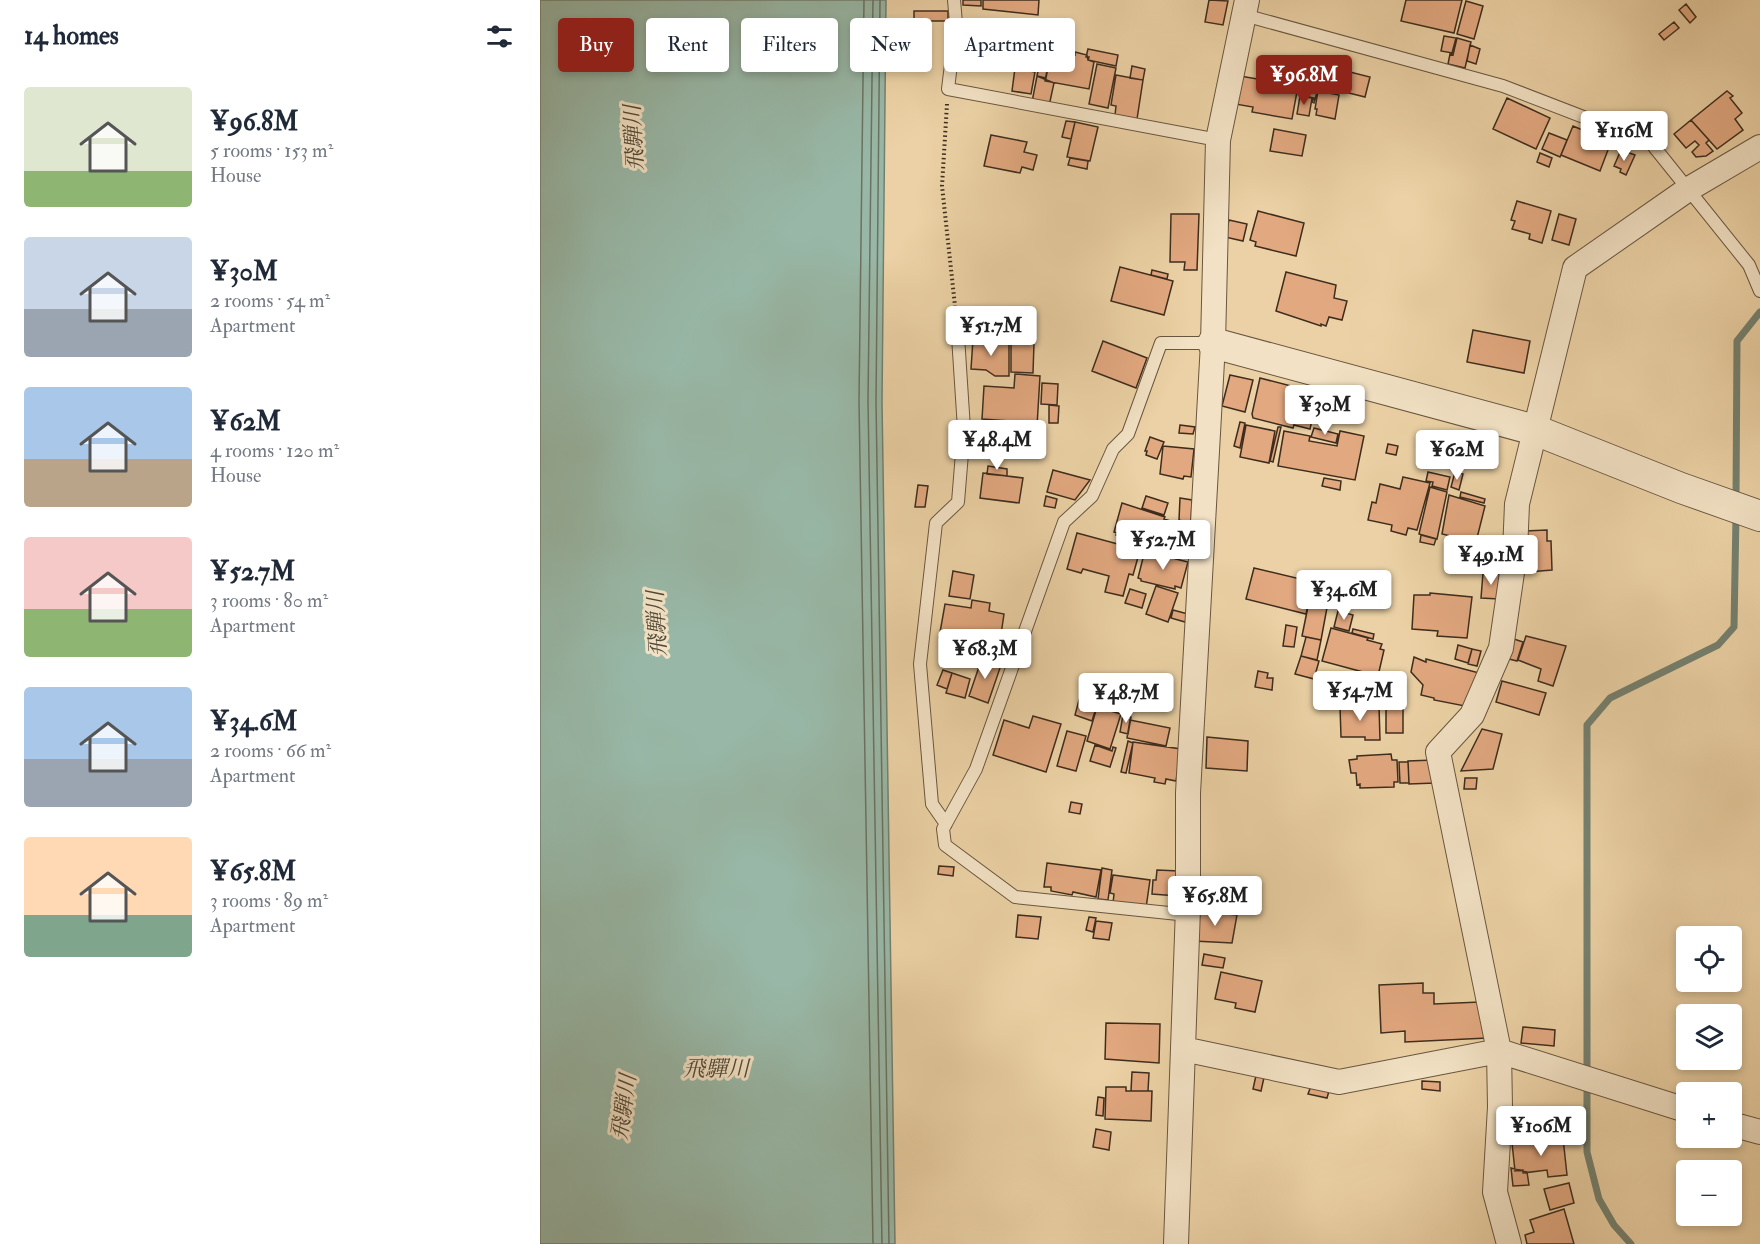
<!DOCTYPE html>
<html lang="en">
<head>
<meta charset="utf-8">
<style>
	body { margin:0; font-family:"IM FELL Double Pica","Noto Serif JP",serif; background:#f6f6f7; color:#1f2937; height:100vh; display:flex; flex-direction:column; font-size:22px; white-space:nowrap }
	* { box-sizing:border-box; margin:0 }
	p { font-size:20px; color:#747a83 }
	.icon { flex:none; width:33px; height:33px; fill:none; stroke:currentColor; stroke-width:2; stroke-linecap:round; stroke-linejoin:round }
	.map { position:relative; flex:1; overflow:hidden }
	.drawer { display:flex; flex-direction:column; background:#fff; width:540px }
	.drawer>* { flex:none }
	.banner { position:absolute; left:18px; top:18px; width:570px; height:54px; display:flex; gap:12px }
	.controls { position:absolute; left:1136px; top:926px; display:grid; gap:12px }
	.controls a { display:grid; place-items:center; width:66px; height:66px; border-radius:6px; background:#fff; box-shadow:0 3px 9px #0003; font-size:30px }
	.price { position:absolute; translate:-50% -51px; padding:0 14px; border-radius:6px; background:#fff; color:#222; font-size:20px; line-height:39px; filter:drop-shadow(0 2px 3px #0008) }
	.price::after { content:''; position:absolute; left:50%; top:36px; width:18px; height:14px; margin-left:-9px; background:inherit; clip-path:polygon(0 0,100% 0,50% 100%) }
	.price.active { background:#8f2418; color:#fff }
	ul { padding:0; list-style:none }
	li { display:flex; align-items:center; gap:18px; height:150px; padding:0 24px }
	li span { display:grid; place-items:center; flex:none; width:168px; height:120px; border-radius:6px; color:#555 }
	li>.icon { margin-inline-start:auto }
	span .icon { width:72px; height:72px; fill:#fffc; stroke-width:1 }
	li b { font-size:26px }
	h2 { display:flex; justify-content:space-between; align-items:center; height:72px; padding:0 24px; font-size:26px }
	.pill { padding:0 21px; border-radius:6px; background:#fff; box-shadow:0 3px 9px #0003; font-size:21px; line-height:54px }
	.pill.active { background:#8f2418; color:#fff }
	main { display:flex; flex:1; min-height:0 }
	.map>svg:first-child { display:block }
</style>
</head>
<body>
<main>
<section class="drawer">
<h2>14 homes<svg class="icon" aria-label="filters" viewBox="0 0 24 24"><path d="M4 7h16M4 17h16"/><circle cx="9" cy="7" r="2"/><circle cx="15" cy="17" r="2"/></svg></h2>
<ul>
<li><span style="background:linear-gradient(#dfe7d0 70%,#8fb573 0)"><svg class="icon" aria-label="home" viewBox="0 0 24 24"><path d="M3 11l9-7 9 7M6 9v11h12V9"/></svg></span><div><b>¥96.8M</b><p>5 rooms · 153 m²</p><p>House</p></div></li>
<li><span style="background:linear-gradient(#c9d6e8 60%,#9aa5b1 0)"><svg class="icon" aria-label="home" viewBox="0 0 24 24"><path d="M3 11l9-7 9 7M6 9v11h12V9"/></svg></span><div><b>¥30M</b><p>2 rooms · 54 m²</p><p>Apartment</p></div></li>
<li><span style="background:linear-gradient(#a9c7e8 60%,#b9a48a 0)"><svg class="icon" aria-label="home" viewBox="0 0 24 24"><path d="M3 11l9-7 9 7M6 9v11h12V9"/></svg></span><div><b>¥62M</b><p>4 rooms · 120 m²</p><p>House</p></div></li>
<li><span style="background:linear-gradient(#f6c9c9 60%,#8fb573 0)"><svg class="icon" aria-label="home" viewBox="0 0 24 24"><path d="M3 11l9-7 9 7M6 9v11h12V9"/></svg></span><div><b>¥52.7M</b><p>3 rooms · 80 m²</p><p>Apartment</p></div></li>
<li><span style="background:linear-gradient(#a9c7e8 60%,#9aa5b1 0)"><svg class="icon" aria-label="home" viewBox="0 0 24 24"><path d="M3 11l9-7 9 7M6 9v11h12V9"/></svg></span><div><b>¥34.6M</b><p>2 rooms · 66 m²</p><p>Apartment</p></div></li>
<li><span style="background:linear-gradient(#ffd9b3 65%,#7fa58c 0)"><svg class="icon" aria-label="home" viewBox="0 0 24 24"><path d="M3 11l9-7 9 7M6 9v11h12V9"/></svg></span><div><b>¥65.8M</b><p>3 rooms · 89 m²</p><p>Apartment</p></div></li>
</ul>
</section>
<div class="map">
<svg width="1220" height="1244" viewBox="0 0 1220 1244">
	<rect width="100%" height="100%" fill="#ebd1a5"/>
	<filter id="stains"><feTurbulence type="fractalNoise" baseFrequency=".00333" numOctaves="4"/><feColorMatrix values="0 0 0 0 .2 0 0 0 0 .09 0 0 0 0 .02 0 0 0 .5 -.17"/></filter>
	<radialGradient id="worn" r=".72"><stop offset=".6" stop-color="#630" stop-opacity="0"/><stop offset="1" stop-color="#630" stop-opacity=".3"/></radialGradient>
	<!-- water -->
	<path fill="#98b7a6" stroke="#74806f" stroke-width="1.5" d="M0,0h346l-4,401 13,843h-355z"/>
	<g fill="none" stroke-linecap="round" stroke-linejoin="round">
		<!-- shore -->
		<path stroke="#6b7262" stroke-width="1.5" d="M324,0l-5,401 14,843
			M333,0l-5,401 14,843
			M340,0l-4,401 13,843"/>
		<!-- stream -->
		<path stroke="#74806f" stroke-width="7" d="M1196,499l1,-158 23,-29
			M1091,1244l-17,-19 -15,-26 -12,-47v-427l23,-27 108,-53 16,-18 2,-111"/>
	</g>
	<!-- building -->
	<path fill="#e2a880" stroke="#3e2d1d" stroke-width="1.5" d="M423,0h18v6l-18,-1z
		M443,0h56l-1,15 -55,-6z
		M669,0l19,1 -5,24 -18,-3z
		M866,0h56l-8,33 -53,-12z
		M926,1l17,5 -9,33 -17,-5z
		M1146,4l10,13 -6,6 -11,-13z
		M374,11h34v10h-34z
		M1134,22l5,6 -15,12 -5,-6z
		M377,28h8l-1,17h-7z
		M430,28l27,3v5l-28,-3z
		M427,32l38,4v-2l21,3v-3l13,1 -3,35 -40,-4v3l-32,-3z
		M904,36l12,2 -4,15 -11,-2z
		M917,38l14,4 -6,26 -17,-4 2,-10 3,1z
		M930,45l10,4 -4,15 -9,-3z
		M548,49l30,6 -2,11 -28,-6 1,-3h-3z
		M502,50l9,2 -5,26 -9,-2z
		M511,50l24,5v-3l12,3 1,5 6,2 -5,27 -44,-8z
		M557,64l19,4 -8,40 -19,-4z
		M592,66l13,3 -2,11 -13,-2z
		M475,68l20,4 -4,22 -19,-3z
		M794,68l36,9 -5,20 -36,-9z
		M576,75l27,5 -6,39 -22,-4 1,-9 -5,-1z
		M497,76l17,7 -5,23 -17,-4z
		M700,76l58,10 -6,33 -40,-7 1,-5 -18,-3z
		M765,89l12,3 -3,11 -2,-1 2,-4 -10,-2z
		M778,91l21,4 -4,24 -19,-4 1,-6h-2z
		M1187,91l6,5 -3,2 12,15 -7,6 8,11 -26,19 -26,-29z
		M760,96l12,2 -3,18 -12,-2z
		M967,98l43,20 -14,31 -43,-20z
		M1151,120l18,20 -3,3 7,8 -7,5 -10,1 -4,-5 7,-7 -4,-4 -9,7 -12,-14z
		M526,121l9,1 -4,17 -9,-2z
		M535,122l23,5 -8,34 -23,-4z
		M1033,126l38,16 -11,29 -39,-16z
		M734,129l32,6 -4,21 -32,-5z
		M1009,133l18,7 -7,17 -18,-8z
		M451,135l36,7 -3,10 13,3 -4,15 -11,-3 -2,6 -36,-7z
		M1081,150l14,5 -9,20 -6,-3 1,-3 -7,-3z
		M1000,153l12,5 -3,9 -12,-5z
		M530,158l18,3 -1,8 -19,-4z
		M977,201l34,10 -9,32 -13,-4 1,-5 -18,-5 3,-8 -4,-1z
		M718,211l46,12 -8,33 -41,-10 1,-4 -6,-2z
		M631,214h28l-2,56h-13l1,-8h-15z
		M1019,214l17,5 -7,26 -17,-5z
		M689,220l18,4 -4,17 -18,-4z
		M580,267l53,14 -9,34 -53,-14z
		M612,270l16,4 -1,5 -16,-4z
		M746,272l50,13 -2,13 13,3 -5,19 -13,-3 -3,9 -5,-2v2l-45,-15z
		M933,330l57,11 -6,32 -57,-11z
		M433,339l36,2v35h-14l-9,-6 -15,-1z
		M563,341l44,17 -11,30 -44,-17z
		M471,342l23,1 -1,30 -22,-1z
		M475,374l25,2 -3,50 -11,-1v6l-18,-1 1,-9 -27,-2 2,-33 30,2z
		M690,375l23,5 -8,32 -23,-6z
		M720,378l58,15 -8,36 -16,-4 -1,3 -40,-10 -1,-4z
		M502,383l16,1 -1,21 -16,-1z
		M509,405l10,1 -1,17h-9z
		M700,422l5,1 -5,25 -6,-2z
		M640,425l15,2 -2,7 -14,-1z
		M706,425l29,6 -6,32 -29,-6z
		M738,427h3l-8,35 -3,-1z
		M774,428l24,6 -2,9 -25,-6z
		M744,431l26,5 -1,5 28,5 3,-15 24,5 -9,44 -77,-14z
		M610,437l14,5 -7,17 -11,-4 1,-4h-2z
		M848,444l10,2 -2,9 -10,-2z
		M623,446l31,3 -3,28 -7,-1 -1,3 -23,-5z
		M448,466l19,3v7l-20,-2z
		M513,470l37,10 -15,20 -28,-8z
		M888,472l22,5 -3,13 -15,-4 1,-4 -7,-1z
		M915,472l8,2 -4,16 -8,-3z
		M443,473l40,5 -4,25 -39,-5z
		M863,477l27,6 -13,47 -9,-2 -2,7 -15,-4 1,-6 -24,-5 4,-18 4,1 4,-19 20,5z
		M784,478l17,3 -1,9 -18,-4z
		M378,485l10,1 -3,21h-10z
		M890,487l17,5 -10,47 -18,-5z
		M921,492l24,7 -1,4 -24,-6z
		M909,495l36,11 -9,36 -34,-8z
		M506,496l11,3 -2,9 -11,-2z
		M606,496l22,7 -4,12 -22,-7z
		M640,498l12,2 -1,24 -12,-4z
		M582,503l43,14 -1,2 16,5 -7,25 -31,-9 -1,3 -25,-8 1,-2 -3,-1z
		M639,528l12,3 -1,23 -17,-5z
		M1007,530v11h4l1,29 -24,2 -3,-41z
		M537,533l63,17 -7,25 -4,-1 -6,22 -18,-4 4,-16 -26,-7 -2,4 -14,-4z
		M881,535l15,4 -2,6 -14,-3z
		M604,554l16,4v-3l28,7 -7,26 -6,-2v3l-34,-8v-2l-3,-1z
		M714,568l59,14 -7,32 -60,-15z
		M413,571l21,4 -4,24 -21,-3z
		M943,573l17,1 -1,25 -18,-1z
		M773,582l18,4 -10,54 -19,-4z
		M616,586l22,7 -10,29 -22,-8z
		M590,589l16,5 -4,14 -17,-5z
		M890,593l42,4 -5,41 -30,-2 1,-5 -26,-2 2,-34h16z
		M432,600l18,3 -1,8 15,3 -5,34 -15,-2 -1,7 -15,-2 1,-8 -30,-5 6,-34 26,4z
		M633,610l15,4 -3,8 -14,-4z
		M798,611l15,4 -4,16 -15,-4z
		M746,625l11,2 -3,20 -11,-1z
		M791,628l37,10 -1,2 15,4 -2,5 4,1 -6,26 -56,-15z
		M813,629l21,5 -1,5 -21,-6z
		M986,636l40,10 -13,40 -15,-5 3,-12 -23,-9z
		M766,637l15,3 -4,20 -16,-4z
		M971,638l12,4 -6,19 -12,-3z
		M918,645l14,4 -4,14 -13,-4z
		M932,649l9,2 -4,15 -9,-2z
		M761,656l18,5 -5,18 -19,-5z
		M874,657l12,5v-3l57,15 -8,34 -41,-8v-2l-13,-3 2,-10 -12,-13z
		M442,658l19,7 -13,38 -19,-7z
		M403,670l9,3 -5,16 -10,-4z
		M718,671l10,2 -1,5h6l-1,12 -17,-3z
		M412,673l18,6 -5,19 -19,-5z
		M962,681l44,12 -7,22 -43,-13z
		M847,685l19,1v11h-19z
		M539,700l18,5 -5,16 -17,-6z
		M800,706h39l1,34h-15v-3h-24z
		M557,707l24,7 -11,35 -23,-8z
		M863,708v25h-17v-24z
		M583,715l8,2 -3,17 -8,-2z
		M493,716l28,8 -15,48 -53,-17 11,-35 25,8z
		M590,720l40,8 -4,18 -39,-8z
		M942,729l20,5 -9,35 -32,2z
		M527,731l19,5 -10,35 -19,-5z
		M667,737l41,4 -1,30 -41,-3z
		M588,741l5,2 -7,30 -5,-1z
		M593,742l48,7 -5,32 -10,-2 -1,5 -11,-2 1,-4 -26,-5z
		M555,745l17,6 1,-4 3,1 -6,19 -20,-6z
		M851,754l1,6h5l1,22h-4v5l-34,1v-4l-3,1 -1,-12h-5l-2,-13 8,-1v-3z
		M894,760l1,23 -26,1 -1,-23z
		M859,762h9l1,21h-9z
		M925,778h12l-1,11h-12z
		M531,802l11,2 -2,10 -11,-2z
		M507,863l54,7 -5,27 -23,-5 -1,3 -21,-4v-4h-7z
		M399,866l15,1 -1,9 -15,-2z
		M562,868l10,2 -4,30 -10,-1z
		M617,870l22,1 -1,25 -26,-2 1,-14h3z
		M573,875l37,5 -4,28 -33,-5 1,-9 -4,-1z
		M657,878l22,2 -2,23 -23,-3z
		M658,911l39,4 -5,28 -38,-2z
		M478,915l23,2 -3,22 -22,-2z
		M549,917l7,1 -3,14 -7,-2z
		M556,921l16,2 -3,17 -16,-2z
		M664,954l21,4 -2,10 -21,-3z
		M681,972l41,9 -7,31 -20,-4 1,-5 -21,-4z
		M883,983v10h11v11l46,-2 7,36 -82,4v-11l-24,2 -2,-48z
		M566,1023l54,1 -1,39 -54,-4z
		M983,1027l32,3 -1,16 -33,-3z
		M717,1071l8,2 -4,18 -8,-2z
		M592,1072l17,1 -1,18h-17z
		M882,1081l18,1v9l-18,-2z
		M771,1086l18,5 -2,7 -19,-4z
		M566,1087h20v4h26l-1,30 -46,-2z
		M558,1097l6,1 -1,18 -7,-1z
		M992,1117l11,1 -1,10 7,1 -1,9 -31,-2 2,-17 12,1z
		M556,1129l15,3 -2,18 -16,-3z
		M1023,1138l4,37 -19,2 -1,-7 -24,3v-3l-8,1 -3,-28z
		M971,1168l16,4 2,13 -16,1z
		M1029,1183l5,20 -24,7 -6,-21z
		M1024,1209l10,35h-47l-2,-9 9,-3 -4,-12z"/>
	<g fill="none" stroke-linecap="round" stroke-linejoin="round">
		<!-- service casing -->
		<g stroke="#69563f" stroke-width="14">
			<path id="service" d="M414,0l2,23 -8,66 270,51
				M704,15l259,71 148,57 98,122 11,26
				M406,824l-14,-20 -12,-140 16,-141 22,-21 6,-73 -7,-108
				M648,915l-173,-18 -70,-52 -2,-16 33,-60 88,-247 28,-26 21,-47 15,-15 33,-91h52"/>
		</g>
		<!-- minor casing -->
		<g stroke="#69563f" stroke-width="26">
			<path id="minor" d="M643,1049l156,33 160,-31 187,59
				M1191,1124l29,8
				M636,1244l12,-336v-115l25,-450 5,-203 29,-140
				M969,1244l-14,-52 5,-85 -1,-56 -61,-299 34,-37 29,-67 14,-96 2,-48 58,-236 112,-78 73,-43"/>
		</g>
		<!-- tertiary casing -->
		<g stroke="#69563f" stroke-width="32">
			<path id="tertiary" d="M673,343l322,87 146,58 79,28"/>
		</g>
		<!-- path -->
		<path stroke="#3e2d1d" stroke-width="4" stroke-dasharray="1.5 3" stroke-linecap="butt" d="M407,104l-5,82 13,120"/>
		<!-- service -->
		<use href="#service" stroke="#f2e1c4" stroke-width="12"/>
		<!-- minor -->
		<use href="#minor" stroke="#f2e1c4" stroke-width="24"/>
		<!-- tertiary -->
		<use href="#tertiary" stroke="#f2e1c4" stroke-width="30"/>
	</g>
	<g text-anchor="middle" stroke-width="6" stroke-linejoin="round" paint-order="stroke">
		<!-- water labels -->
		<g font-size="22" font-style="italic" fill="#504938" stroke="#f2e1c4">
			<text transform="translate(93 138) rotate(-93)" y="8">飛騨川</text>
			<text transform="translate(116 624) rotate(-93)" y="8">飛騨川</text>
			<text x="176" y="1076">飛驒川</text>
			<text transform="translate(83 1107) rotate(-82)" y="8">飛騨川</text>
		</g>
	</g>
	<rect width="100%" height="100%" filter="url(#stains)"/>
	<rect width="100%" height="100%" fill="url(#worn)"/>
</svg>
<div class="controls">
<a><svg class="icon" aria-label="locate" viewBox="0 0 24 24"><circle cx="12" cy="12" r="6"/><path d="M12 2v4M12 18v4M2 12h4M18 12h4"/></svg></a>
<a><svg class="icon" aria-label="layers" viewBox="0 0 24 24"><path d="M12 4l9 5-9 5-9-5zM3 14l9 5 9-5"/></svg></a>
<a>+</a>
<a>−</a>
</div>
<b class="price active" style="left:764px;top:106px">¥96.8M</b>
<b class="price" style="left:1084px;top:162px">¥116M</b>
<b class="price" style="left:451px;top:357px">¥51.7M</b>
<b class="price" style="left:785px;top:436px">¥30M</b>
<b class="price" style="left:457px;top:471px">¥48.4M</b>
<b class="price" style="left:917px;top:481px">¥62M</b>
<b class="price" style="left:623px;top:571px">¥52.7M</b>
<b class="price" style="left:951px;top:586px">¥49.1M</b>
<b class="price" style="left:804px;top:621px">¥34.6M</b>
<b class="price" style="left:445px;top:680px">¥68.3M</b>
<b class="price" style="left:820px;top:722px">¥54.7M</b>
<b class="price" style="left:586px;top:724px">¥48.7M</b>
<b class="price" style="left:675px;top:927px">¥65.8M</b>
<b class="price" style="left:1001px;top:1157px">¥106M</b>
<div class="banner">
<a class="pill active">Buy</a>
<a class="pill">Rent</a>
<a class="pill">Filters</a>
<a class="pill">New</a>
<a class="pill">Apartment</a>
</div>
</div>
</main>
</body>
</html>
